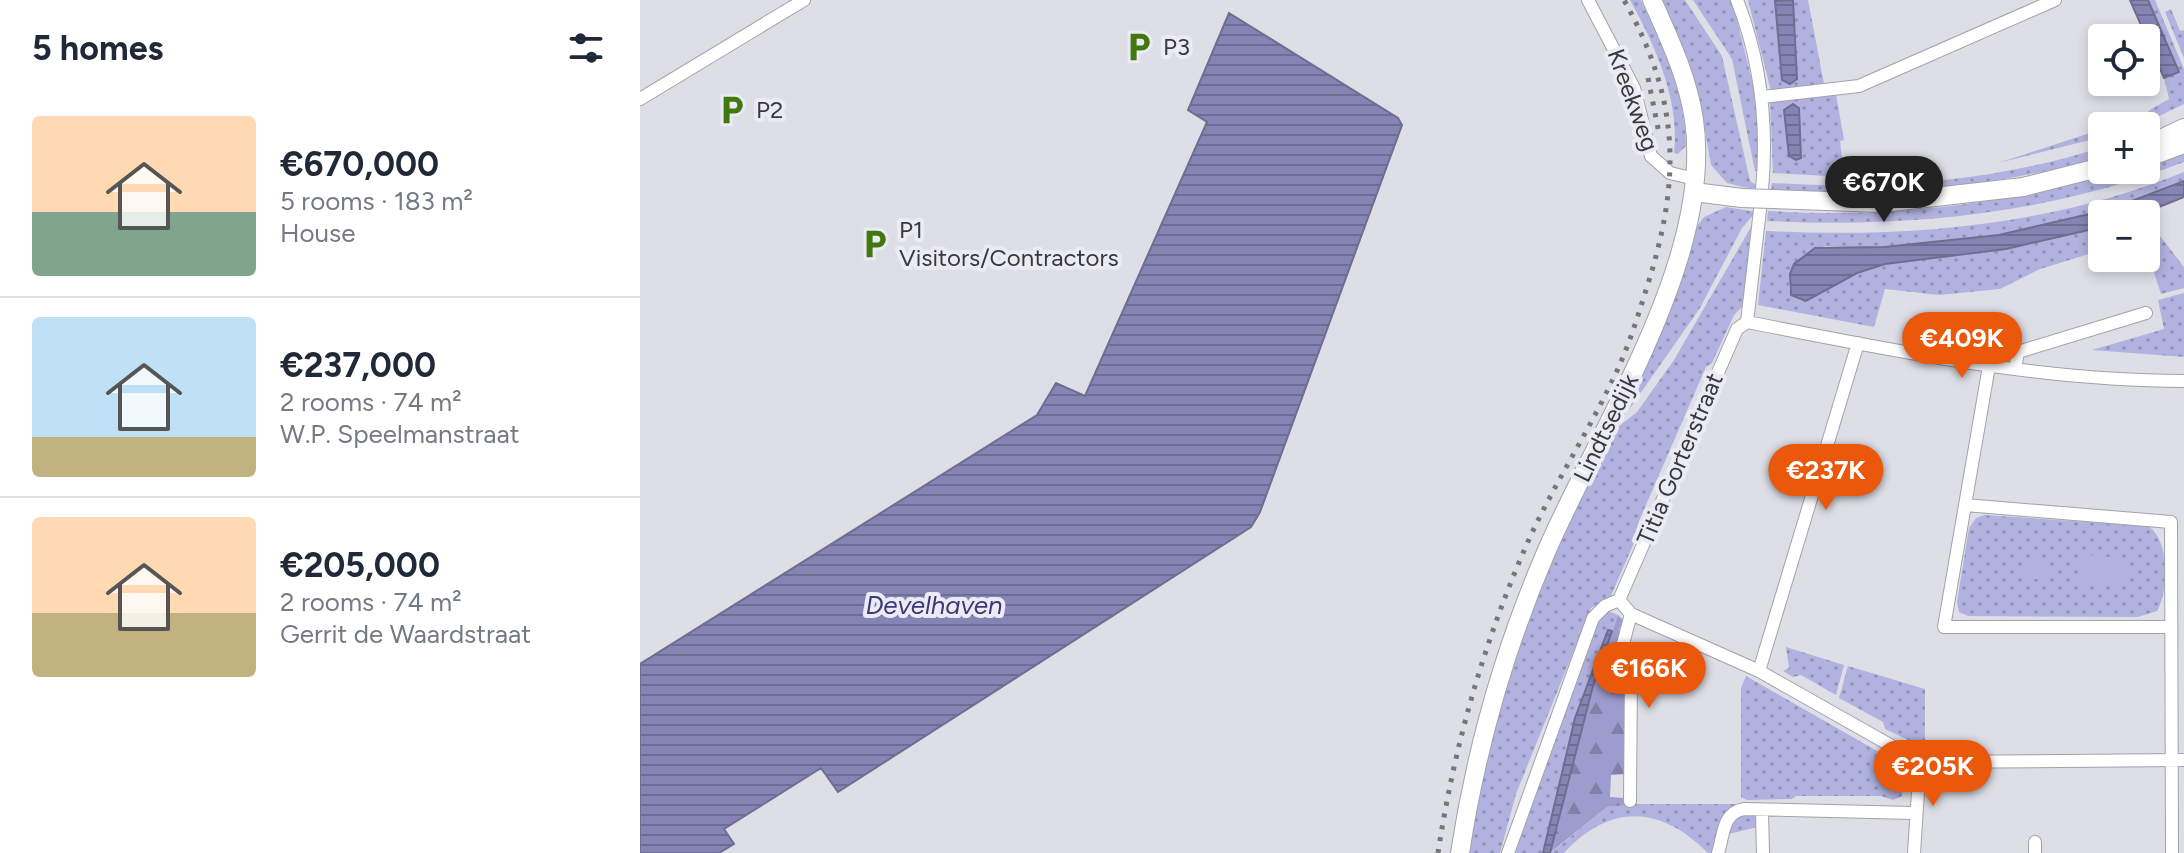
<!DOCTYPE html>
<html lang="en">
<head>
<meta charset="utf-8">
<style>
	body { margin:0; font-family:Figtree,sans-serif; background:#f2f2f3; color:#1f2937; height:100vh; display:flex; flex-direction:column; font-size:30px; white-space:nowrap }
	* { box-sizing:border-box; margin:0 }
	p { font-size:26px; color:#747a83 }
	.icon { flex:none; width:44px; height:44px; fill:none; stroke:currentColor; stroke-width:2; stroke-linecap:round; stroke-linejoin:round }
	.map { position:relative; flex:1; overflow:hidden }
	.details { display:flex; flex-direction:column; background:#fff; width:640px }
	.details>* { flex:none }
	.buttons { position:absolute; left:1448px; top:24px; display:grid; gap:16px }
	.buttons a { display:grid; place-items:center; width:72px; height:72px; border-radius:8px; background:#fff; box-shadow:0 4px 12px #0003; font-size:40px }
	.price { position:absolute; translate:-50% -68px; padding:0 18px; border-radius:28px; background:#ea580c; color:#fff; font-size:26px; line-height:52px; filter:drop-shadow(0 2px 4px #0008) }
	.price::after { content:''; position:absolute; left:50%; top:48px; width:24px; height:18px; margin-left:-12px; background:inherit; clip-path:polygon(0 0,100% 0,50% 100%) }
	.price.selected { background:#222; color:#fff }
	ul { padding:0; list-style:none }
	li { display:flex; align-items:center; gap:24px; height:200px; padding:0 32px }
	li+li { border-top:2px solid #e0e1e3 }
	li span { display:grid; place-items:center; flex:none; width:224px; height:160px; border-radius:8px; color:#555 }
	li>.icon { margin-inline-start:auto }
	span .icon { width:96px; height:96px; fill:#fffc; stroke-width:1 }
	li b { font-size:34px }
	h2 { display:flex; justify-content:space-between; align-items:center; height:96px; padding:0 32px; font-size:34px }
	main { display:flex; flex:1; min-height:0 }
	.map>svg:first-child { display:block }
</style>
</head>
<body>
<main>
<section class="details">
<h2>5 homes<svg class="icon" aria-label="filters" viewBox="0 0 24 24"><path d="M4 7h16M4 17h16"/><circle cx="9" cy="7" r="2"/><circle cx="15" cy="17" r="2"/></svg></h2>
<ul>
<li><span style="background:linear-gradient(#ffd9b3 60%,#7fa58c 0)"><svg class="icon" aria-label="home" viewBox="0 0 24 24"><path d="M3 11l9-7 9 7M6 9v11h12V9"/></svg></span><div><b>€670,000</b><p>5 rooms · 183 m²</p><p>House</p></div></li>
<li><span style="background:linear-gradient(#bfe0f5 75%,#c2b280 0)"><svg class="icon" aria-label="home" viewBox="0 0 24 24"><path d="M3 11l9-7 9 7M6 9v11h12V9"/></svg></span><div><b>€237,000</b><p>2 rooms · 74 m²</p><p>W.P. Speelmanstraat</p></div></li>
<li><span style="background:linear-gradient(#ffd9b3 60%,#c2b280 0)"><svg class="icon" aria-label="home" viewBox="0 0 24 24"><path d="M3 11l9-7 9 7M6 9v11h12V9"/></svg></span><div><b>€205,000</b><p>2 rooms · 74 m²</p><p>Gerrit de Waardstraat</p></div></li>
</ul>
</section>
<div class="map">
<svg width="1544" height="853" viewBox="0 0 1544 853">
	<defs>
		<pattern id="grass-dots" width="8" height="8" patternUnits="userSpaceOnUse" patternTransform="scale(2)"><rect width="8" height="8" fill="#b1b2df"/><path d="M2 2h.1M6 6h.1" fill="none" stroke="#9192b6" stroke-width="1.8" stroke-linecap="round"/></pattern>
		<pattern id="forest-firs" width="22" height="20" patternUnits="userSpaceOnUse" patternTransform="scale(2)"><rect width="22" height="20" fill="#9d9cce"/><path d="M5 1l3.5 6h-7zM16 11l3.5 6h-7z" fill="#8180a8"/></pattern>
		<pattern id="water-rules" width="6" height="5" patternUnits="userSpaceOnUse" patternTransform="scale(2)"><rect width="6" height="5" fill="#8584b5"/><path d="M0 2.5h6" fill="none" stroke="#6e6d94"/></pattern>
	</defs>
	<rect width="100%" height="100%" fill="#dedee7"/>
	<!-- grass -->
	<path fill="url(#grass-dots)" fill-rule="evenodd" d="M990,0h11c21,46 45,94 45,146l-8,8 -4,-1c6,-53 -19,-108 -44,-153z
		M1021,0h24l37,56 28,125 7,5 -5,3 -25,-6 -16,-18 -12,-69z
		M1053,0h38l3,8 23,93 2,70h-4l-23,-112z
		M1108,0h28l6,80 8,4 2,-79 1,-5h15l16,84 -53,7z
		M1508,0h7l29,69v35l-29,14 -7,-7 21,-12 -5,-21 15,-6z
		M1531,9l9,22 4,-1v28l-19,-46z
		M1196,94l8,46 -4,1 4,36 -71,-4 -3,-71zM1153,104l6,4 2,50 -14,-51z
		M1462,129v8l-104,26z
		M1462,147v11c-115,30 -212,38 -331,33l1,-8c112,7 223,-1 330,-36z
		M1544,149v13c-134,52 -274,66 -417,59l1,-10c131,8 233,-7 358,-41h20v-7z
		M1544,172v9c-111,47 -238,73 -360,65l-34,28 -1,15 17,12 51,-28 28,-9 121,-15 96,-22v23l-62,19 -40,20 -61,6 -54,-6 -11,38 -116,-22 8,-74c142,7 285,-5 418,-59z
		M1086,207l30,5 -14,16 -42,80 -72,103 37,-90 29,-91 10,-13z
		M1506,218l38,49v21l-23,6 -12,-37 -3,1z
		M1111,227l-7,78 -10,10 -22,48 -6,4 -67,154v10l-28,65 -20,12 -75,186 -16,59h-33l13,-79 46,-155 46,-105 47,-88 18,-14 37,-52z
		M1544,293v64l-92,-7 72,-21 -6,-29z
		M1344,515l164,11c22,14 21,65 9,85l-19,6 -170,-1 -9,-4 -2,-10 12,-74 7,-10z
		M966,610l12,5 -6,16 -4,-1 -33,88 -32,135h-31l85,-233z
		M1146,647l58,18 -8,30 -35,-20 -8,2 -10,-6 6,-3z
		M1208,666l77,23v59l-40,-19 -2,-7 -44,-24z
		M1106,676l152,87 5,7 -1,26 -9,4 -12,-4h-85l-4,3 -45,1 -6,-3v-109z
		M984,798l4,6h112l-26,49h-6c-47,-47 -97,-51 -144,0h-13l56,-46 17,-2z
		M1117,813v14l-28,7v-9l8,-10z"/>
	<!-- forest -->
	<path fill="url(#forest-firs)" d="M978,615l5,5 -4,10v51l8,7v86l-16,1 -1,22 14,1 1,7 -18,2 -57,46 43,-167z"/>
	<!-- green -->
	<path fill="#b1b2df" d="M1391,554h9v6h5l1,19h-20v-18h5z
		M1441,554l49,5 -2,27 -50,-4z"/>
	<!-- water -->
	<path fill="url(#water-rules)" stroke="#6e6e91" stroke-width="2" d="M1153,0l4,79 -7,5 -8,-4 -7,-79z
		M1490,0h18l31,72 -15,6z
		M589,13l169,105 4,7 -142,387 -9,15 -413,265 -17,-24 -97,61 10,15 -15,9h-79v-189l397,-249 19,-32 29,13 122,-274 -19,-12z
		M1153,104l6,4 2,50 -5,2 -7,-4 -5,-46z
		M1544,181v16l-42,17h-40v13l-96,22 -121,15 -28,9 -51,28 -15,-6 -1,-21 4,-10 21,-16 69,-1 115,-12 112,-26z
		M968,630l4,1 -19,55 -43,167h-7l32,-135z"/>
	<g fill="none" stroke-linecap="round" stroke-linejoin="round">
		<!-- minor casing -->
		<g stroke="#a1a2aa" stroke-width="14">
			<path id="minor" d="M948,0l46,88 17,68 19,17 25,6
				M1097,0c24,61 31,125 25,190
				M1122,97l97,-11 196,-86
				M0,99l164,-99
				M1107,322c144,28 289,59 437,59
				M1107,322l13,-112
				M1349,366l-45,261h226
				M1375,369l3,-17 128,-39
				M1325,505l206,17 1,331
				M979,600l12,14 128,57 161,91
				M979,600l118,-271 10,-7
				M1119,671l99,-328
				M1280,762l264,-2
				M990,801l1,-127 -8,-30 8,-30
				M1122,812l1,41
				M1395,842v11
				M868,853l85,-235 12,-12 14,-6
				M1078,853c6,-18 4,-40 26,-44l170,4
				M1274,853l6,-91"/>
		</g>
		<!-- secondary casing -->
		<g stroke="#a1a2aa" stroke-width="20">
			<path id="secondary" d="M1506,146l38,-18
				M1506,158l38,-14
				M1383,187l79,-20
				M1054,192l48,6
				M820,853c16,-104 45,-206 87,-303 53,-123 167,-292 147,-430 -6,-42 -25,-82 -42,-120"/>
		</g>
		<!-- minor -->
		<use href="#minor" stroke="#fff" stroke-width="12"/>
		<!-- secondary -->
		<use href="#secondary" stroke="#fff" stroke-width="18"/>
		<!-- rail -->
		<path stroke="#75757a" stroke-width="5" stroke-dasharray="4 8" stroke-linecap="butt" d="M1008,78l11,55
			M798,853c16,-106 45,-208 88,-307 26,-59 62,-113 89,-171 13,-27 22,-56 31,-85 35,-109 35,-188 -22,-290"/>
		<!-- secondary-bridge casing -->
		<g stroke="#a1a2aa" stroke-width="20" stroke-linecap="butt">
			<path id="secondary-bridge" d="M1102,198l140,5 141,-16"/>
		</g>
		<!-- secondary-bridge -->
		<use href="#secondary-bridge" stroke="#fff" stroke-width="18"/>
	</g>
	<!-- icons -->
	<defs>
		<g id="parking-bare" transform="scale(2.4)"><path d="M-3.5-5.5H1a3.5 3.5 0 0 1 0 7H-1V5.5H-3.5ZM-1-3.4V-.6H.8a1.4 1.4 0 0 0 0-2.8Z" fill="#41790e" stroke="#ebebf5" stroke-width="2.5" paint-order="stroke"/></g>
	</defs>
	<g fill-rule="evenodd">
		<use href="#parking-bare" x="499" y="47"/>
		<use href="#parking-bare" x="92" y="110"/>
		<use href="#parking-bare" x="235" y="244"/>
	</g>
	<g text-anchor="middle" stroke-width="8" stroke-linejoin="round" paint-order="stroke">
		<!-- poi labels -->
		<g font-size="24" fill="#39393c" stroke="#ebebf5" text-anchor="start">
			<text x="523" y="55">P3</text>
			<text x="116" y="118">P2</text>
			<text x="259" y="238">P1<tspan x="259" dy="28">Visitors/Contractors</tspan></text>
		</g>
		<!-- street labels -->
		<g font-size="24" fill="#39393c" stroke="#ebebf5">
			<text transform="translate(993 100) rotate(70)" y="8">Kreekweg</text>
			<text transform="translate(966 428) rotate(-64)" y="8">Lindtsedijk</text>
			<text transform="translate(1040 459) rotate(-67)" y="8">Titia Gorterstraat</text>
		</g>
		<!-- water labels -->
		<g font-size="26" font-style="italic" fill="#3e3876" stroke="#ebebf5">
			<text x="294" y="614">Develhaven</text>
		</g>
	</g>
</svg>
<div class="buttons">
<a><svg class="icon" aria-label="locate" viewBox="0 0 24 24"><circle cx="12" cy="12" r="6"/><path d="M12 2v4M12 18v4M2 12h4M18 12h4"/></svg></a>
<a>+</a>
<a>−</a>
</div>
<b class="price selected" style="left:1244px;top:224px">€670K</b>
<b class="price" style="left:1322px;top:380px">€409K</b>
<b class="price" style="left:1186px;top:512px">€237K</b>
<b class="price" style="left:1009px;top:710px">€166K</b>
<b class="price" style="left:1293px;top:808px">€205K</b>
</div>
</main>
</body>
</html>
